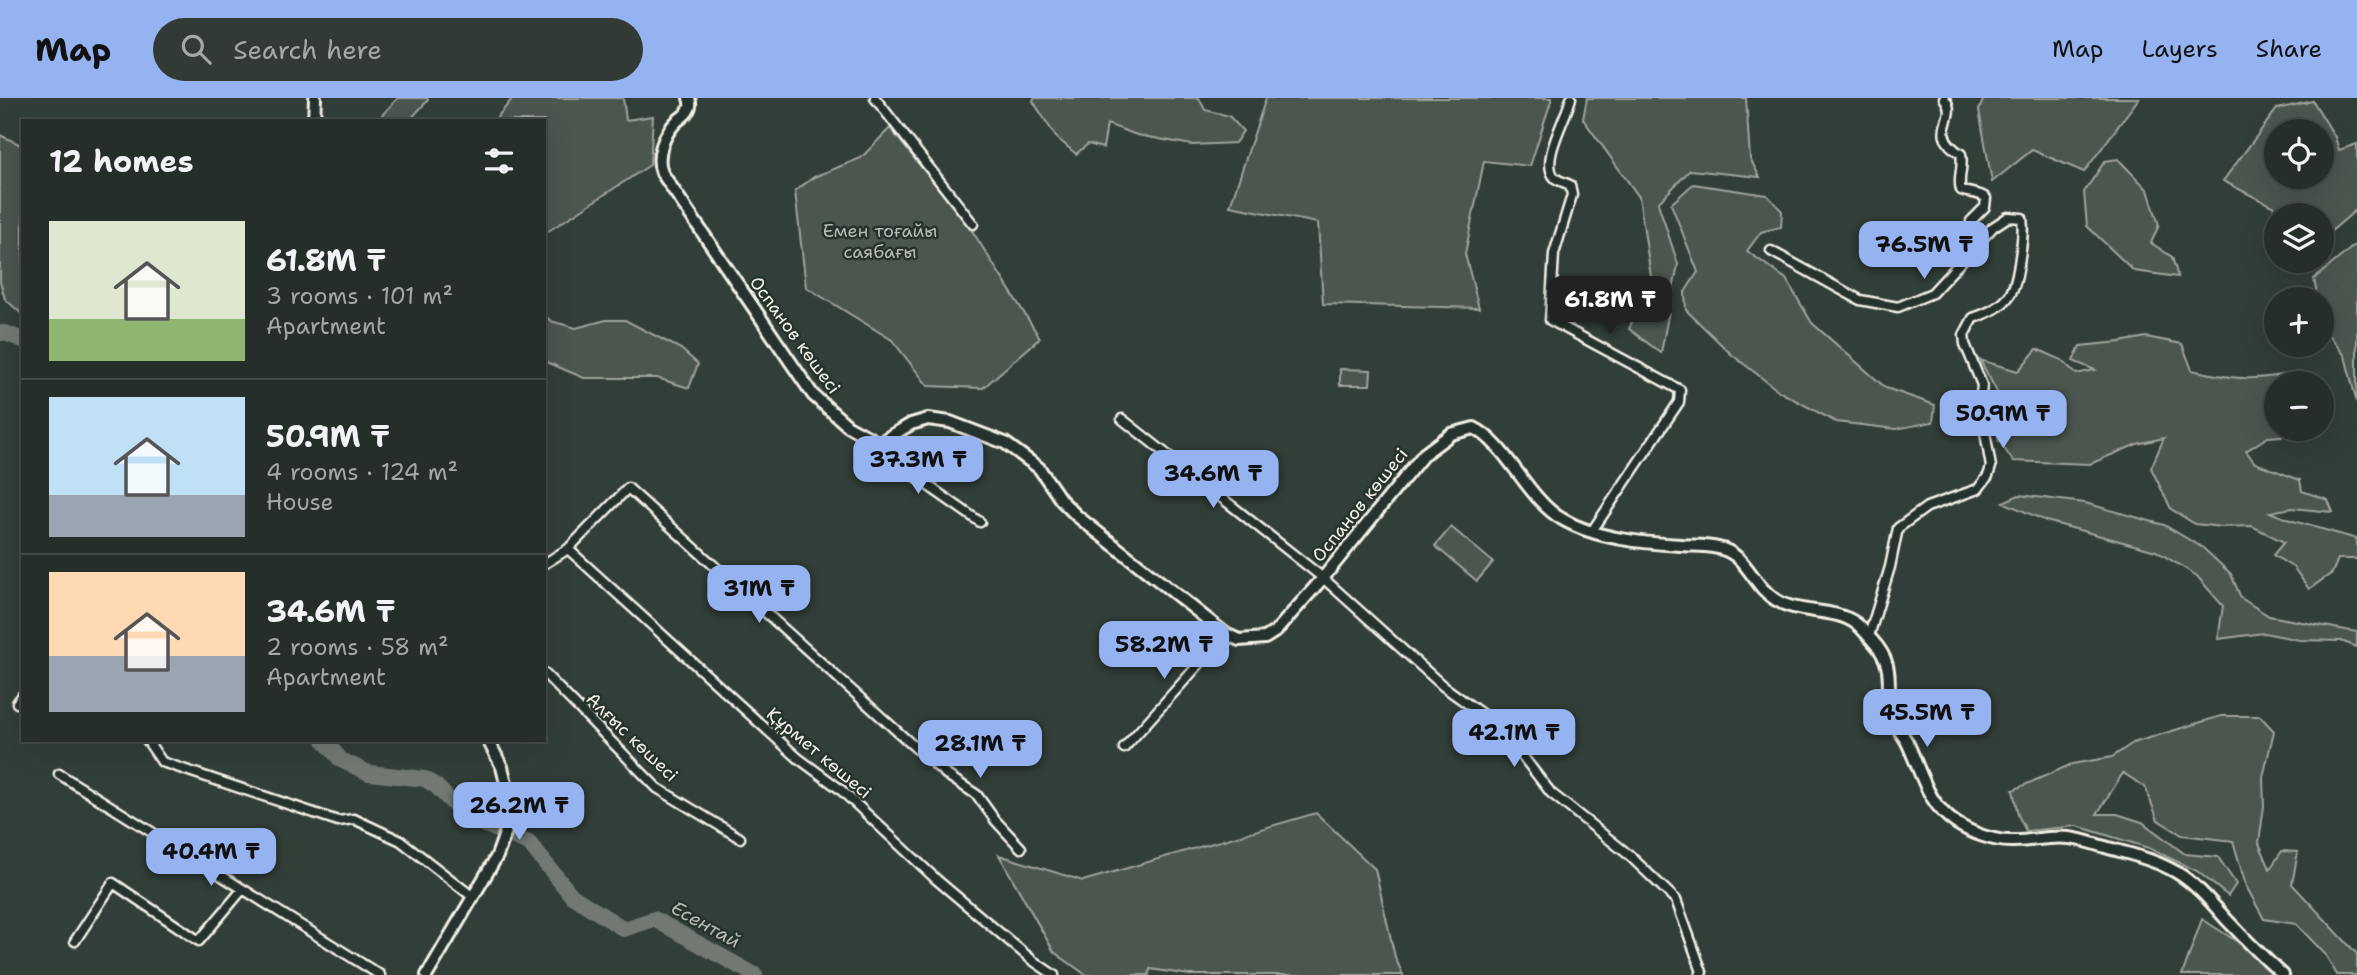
<!DOCTYPE html>
<html lang="en">
<head>
<meta charset="utf-8">
<style>
	body { margin:0; font-family:"Shantell Sans",sans-serif; background:#323a36; color:#f1f3f6; height:100vh; display:flex; flex-direction:column; font-size:26px; white-space:nowrap }
	* { box-sizing:border-box; margin:0 }
	p { font-size:23px; color:#a4a8a8 }
	.icon { flex:none; width:38px; height:38px; fill:none; stroke:currentColor; stroke-width:2; stroke-linecap:round; stroke-linejoin:round }
	.map { position:relative; flex:1; overflow:hidden }
	.side { position:absolute; left:21px; top:21px; width:525px; height:623px; display:flex; flex-direction:column; background:#262e2a; border-radius:0px; box-shadow:0 7px 28px #0002,0 0 0 2px #424a47 }
	.side>* { flex:none }
	.controls { position:absolute; left:2264px; top:21px; display:grid; gap:14px }
	.controls a { display:grid; place-items:center; width:70px; height:70px; border-radius:50%; background:#262e2a; box-shadow:0 7px 28px #0002,0 0 0 2px #424a47; font-size:35px }
	.price { position:absolute; translate:-50% -60px; padding:0 16px; border-radius:14px; background:#95b2f1; color:#111; font-size:23px; line-height:46px; filter:drop-shadow(0 2px 4px #0008) }
	.price::after { content:''; position:absolute; left:50%; top:42px; width:21px; height:16px; margin-left:-10px; background:inherit; clip-path:polygon(0 0,100% 0,50% 100%) }
	.price.selected { background:#222; color:#fff }
	ul { padding:0; list-style:none }
	li { display:flex; align-items:center; gap:21px; height:175px; padding:0 28px }
	li+li { border-top:2px solid #424a47 }
	li span { display:grid; place-items:center; flex:none; width:196px; height:140px; border-radius:0px; color:#555 }
	li>.icon { margin-inline-start:auto }
	span .icon { width:84px; height:84px; fill:#fffc; stroke-width:1 }
	li b { font-size:30px }
	h2 { display:flex; justify-content:space-between; align-items:center; height:84px; padding:0 28px; font-size:30px }
	header { display:flex; align-items:center; gap:42px; box-sizing:border-box; height:98px; padding:0 35px; background:#95b2f1; color:#111 }
	header strong { font-size:33px }
	nav { display:flex; gap:38px; margin-inline-start:auto; font-size:24px }
	.search { width:490px; height:63px; background:#323a36; display:flex; align-items:center; gap:18px; box-sizing:border-box; padding:0 24px; border-radius:38px; color:#a4a8a8; font-size:26px }
	.map>svg:first-child { display:block }
</style>
</head>
<body>
<header>
<strong>Map</strong>
<div class="search"><svg class="icon" aria-label="search" viewBox="0 0 24 24"><circle cx="10" cy="10" r="6"/><path d="M15 15l6 6"/></svg>Search here</div>
<nav><a>Map</a><a>Layers</a><a>Share</a></nav>
</header>
<div class="map">
<svg width="2357" height="877" viewBox="0 0 2357 877">
	<rect width="100%" height="100%" fill="#323e38"/>
	<filter id="ink" filterUnits="userSpaceOnUse"><feTurbulence type="fractalNoise" baseFrequency=".0143" numOctaves="2"/><feDisplacementMap in="SourceGraphic" scale="14" xChannelSelector="R" yChannelSelector="G"/><feConvolveMatrix kernelMatrix="1 2 1 2 8 2 1 2 1" color-interpolation-filters="sRGB"/></filter>
	<g filter="url(#ink)">
		<!-- green -->
		<path fill="#4c564f" stroke="#a0a49c" stroke-width="2" fill-rule="evenodd" d="M398,0h29l1,2 -19,21h-21l-6,-6z
			M513,0h110l3,22 27,-4 -3,49 -106,69v-113h-50z
			M1034,0h165l6,12 24,6 14,15 -8,12 -43,2 -55,-10 -30,-11 -4,24 -15,-4 -12,10 -20,-17 -23,-36z
			M1266,0h286l-22,68 -46,-5 -19,93 14,54 -156,-4 -5,-81 -88,-17z
			M1587,0h159l4,61 10,18 -70,-7 -32,33 20,61 -17,89 -32,-24 22,-52 -12,-80 -56,-78z
			M1984,0h155l-55,74 -52,-22 -40,32 -13,-72z
			M2313,3l22,36 4,13 18,-6v65l-28,24 -7,1v-19h-40l-4,-6 -55,-28 54,-72zM2277,33h45v46h-45z
			M890,30l81,101 69,109 -57,50 -55,-2 -36,-46 -86,-53 -11,-96 19,-14 47,-19z
			M0,37l23,11v169l-18,-16 -5,-17z
			M2118,61l30,31 11,35 -8,18 21,14 6,20 -44,-6 -47,-45 -3,-34 21,-31z
			M1693,86l74,11 15,16 -1,16 -20,5 -14,19 39,28 26,44 74,65 49,17 -2,17 -37,7 -60,-7 -56,-30 -49,-38 -45,-44 -1,-18 13,-20 -27,-68z
			M2355,147h2v158l-12,-47 -23,-29v-28h-4l-4,-20z
			M544,217l7,6 25,7 30,-8h19l56,29 17,15 -9,24 -32,-10h-73l-40,-17z
			M2146,239l36,7 10,26c44,10 63,11 107,2l6,11h-28v46h40l-6,5 -43,3 -22,14 9,12 45,17 2,11 26,9 5,12 -41,-4 -22,4 20,8 67,19v20h-19l-6,14 -23,16 -15,-21 -21,-13 11,-13 -32,-16 -31,1 -26,-3 -24,-15 -20,-41 13,-30 -27,6 -47,20 -77,-3 -15,-21v-46l-18,-34 38,11 19,-22 25,11 14,14 19,-4 -22,-9 7,-15 40,-4z
			M1340,271l31,1 -1,15h-30z
			M2019,397l66,8 79,22 39,23 28,26 10,24 28,18 88,16v15l-16,-6 -41,-1 -36,-7 -46,6 5,-33 -26,-30 -41,-25 -110,-30 -43,-19z
			M1451,429l42,35 -16,19 -42,-35z
			M2221,618h39l14,15 -11,46 1,29 -5,37 11,26 12,-18 16,1 -6,32 65,70v21h-20l-12,-21 -29,-30 -32,-5 -18,-33 -13,-45 -51,-6 -24,-15 -13,-33 -22,-14 -26,41h20l25,8 43,32 33,3 18,27 -8,12 -31,-25 -48,-23 -72,-22 -51,5 -8,-16 -5,-25 59,-26 40,-7 21,-14z
			M1316,715l59,56 20,88 8,18h-213l-40,-6 -1,6h-63l-32,-23 -55,-97 84,26z
			M2202,821l87,56h-107z"/>
		<g fill="none" stroke-linecap="round" stroke-linejoin="round">
			<!-- river -->
			<path stroke="#727972" stroke-width="16" d="M0,235h5l18,7
				M324,642l17,20 28,13 56,6 11,7 30,31 63,26 43,53 52,33 30,-10 101,56"/>
			<!-- minor casing -->
			<g stroke="#f4f1e8" stroke-width="13">
				<path id="minor" d="M875,0l98,126
					M1571,0c-4,19 -32,64 -16,80 4,3 11,5 15,7l2,10 -18,59 -4,66 130,70 -1,12 -87,129
					M1944,0c17,20 -19,33 17,56 3,14 -4,24 0,36 9,4 17,2 25,8l-1,9 -14,14v11l10,10
					M1771,153l89,49 38,7 34,-14 61,-66 15,-10 14,1c2,13 0,25 -2,39 -5,37 -10,49 -47,61l-9,17 1,9 17,41 -2,18 11,64 -3,9 -10,13 -51,18 -29,21 -8,39 -21,69
					M1122,321l201,159 120,108 57,41 51,66 78,62 47,45 26,72 -2,3
					M879,345l21,23 80,56
					M568,451l230,209 42,31 97,91 95,80 22,15
					M544,466l24,-15 60,-61 281,254 38,33 30,20 18,25 26,28
					M544,575l113,115 83,50
					M17,605l6,-8
					M147,642l15,22 176,59 16,-2 47,22 72,56
					M1124,650l102,-114
					M59,676l321,201
					M75,843l38,-58 86,58 43,-51"/>
			</g>
			<!-- tertiary casing -->
			<g stroke="#f4f1e8" stroke-width="16">
				<path id="tertiary" d="M689,0c1,3 2,8 0,11 -2,5 -8,9 -12,12 -13,13 -22,35 -15,52l151,222 35,31 31,17 32,-19 17,-5 22,3 55,21 34,25 22,32 16,16 149,118 13,6 26,-2 11,-7 47,-53 101,-124 27,-20 23,-6c32,15 55,73 88,91 34,20 81,24 119,26 12,1 26,0 37,3 29,5 34,38 58,52 24,15 58,7 81,24 5,4 10,11 15,16 28,30 10,49 21,79 3,8 10,16 14,23 14,29 20,62 49,81 15,10 37,18 55,18 20,1 38,-6 58,-3 12,1 25,6 36,9 24,7 49,12 71,25 19,11 35,30 50,47 18,19 37,38 57,56
					M314,23l1,-23
					M427,877l70,-119 14,-39 -2,-22 -7,-28 -14,-27"/>
			</g>
			<!-- minor -->
			<use href="#minor" stroke="#26332d" stroke-width="8"/>
			<!-- tertiary -->
			<use href="#tertiary" stroke="#26332d" stroke-width="10"/>
		</g>
	</g>
	<g text-anchor="middle" stroke-width="5" stroke-linejoin="round" paint-order="stroke">
		<!-- park labels -->
		<g font-size="18" fill="#b9bbb2" stroke="#26332d">
			<text x="880" y="139">Емен тоғайы<tspan x="880" dy="21">саябағы</tspan></text>
		</g>
		<!-- street labels -->
		<g font-size="18" fill="#f4f1e8" stroke="#26332d">
			<text transform="translate(795 237) rotate(54)" y="6">Оспанов көшесі</text>
			<text transform="translate(1360 407) rotate(-51)" y="6">Оспанов көшесі</text>
			<text transform="translate(632 639) rotate(44)" y="6">Алғыс көшесі</text>
			<text transform="translate(819 655) rotate(40)" y="6">Құрмет көшесі</text>
		</g>
		<!-- water labels -->
		<g font-size="19" font-style="italic" fill="#babbb3" stroke="#26332d">
			<text transform="translate(706 826) rotate(29)" y="7">Есентай</text>
		</g>
	</g>
</svg>
<div class="controls">
<a><svg class="icon" aria-label="locate" viewBox="0 0 24 24"><circle cx="12" cy="12" r="6"/><path d="M12 2v4M12 18v4M2 12h4M18 12h4"/></svg></a>
<a><svg class="icon" aria-label="layers" viewBox="0 0 24 24"><path d="M12 4l9 5-9 5-9-5zM3 14l9 5 9-5"/></svg></a>
<a>+</a>
<a>−</a>
</div>
<b class="price" style="left:1924px;top:183px">76.5M ₸</b>
<b class="price selected" style="left:1610px;top:238px">61.8M ₸</b>
<b class="price" style="left:2003px;top:352px">50.9M ₸</b>
<b class="price" style="left:918px;top:398px">37.3M ₸</b>
<b class="price" style="left:1213px;top:412px">34.6M ₸</b>
<b class="price" style="left:759px;top:527px">31M ₸</b>
<b class="price" style="left:1164px;top:583px">58.2M ₸</b>
<b class="price" style="left:1927px;top:651px">45.5M ₸</b>
<b class="price" style="left:1514px;top:671px">42.1M ₸</b>
<b class="price" style="left:980px;top:682px">28.1M ₸</b>
<b class="price" style="left:519px;top:744px">26.2M ₸</b>
<b class="price" style="left:211px;top:790px">40.4M ₸</b>
<section class="side">
<h2>12 homes<svg class="icon" aria-label="filters" viewBox="0 0 24 24"><path d="M4 7h16M4 17h16"/><circle cx="9" cy="7" r="2"/><circle cx="15" cy="17" r="2"/></svg></h2>
<ul>
<li><span style="background:linear-gradient(#dfe7d0 70%,#8fb573 0)"><svg class="icon" aria-label="home" viewBox="0 0 24 24"><path d="M3 11l9-7 9 7M6 9v11h12V9"/></svg></span><div><b>61.8M ₸</b><p>3 rooms · 101 m²</p><p>Apartment</p></div></li>
<li><span style="background:linear-gradient(#bfe0f5 70%,#9aa5b1 0)"><svg class="icon" aria-label="home" viewBox="0 0 24 24"><path d="M3 11l9-7 9 7M6 9v11h12V9"/></svg></span><div><b>50.9M ₸</b><p>4 rooms · 124 m²</p><p>House</p></div></li>
<li><span style="background:linear-gradient(#ffd9b3 60%,#9aa5b1 0)"><svg class="icon" aria-label="home" viewBox="0 0 24 24"><path d="M3 11l9-7 9 7M6 9v11h12V9"/></svg></span><div><b>34.6M ₸</b><p>2 rooms · 58 m²</p><p>Apartment</p></div></li>
</ul>
</section>
</div>
</body>
</html>
